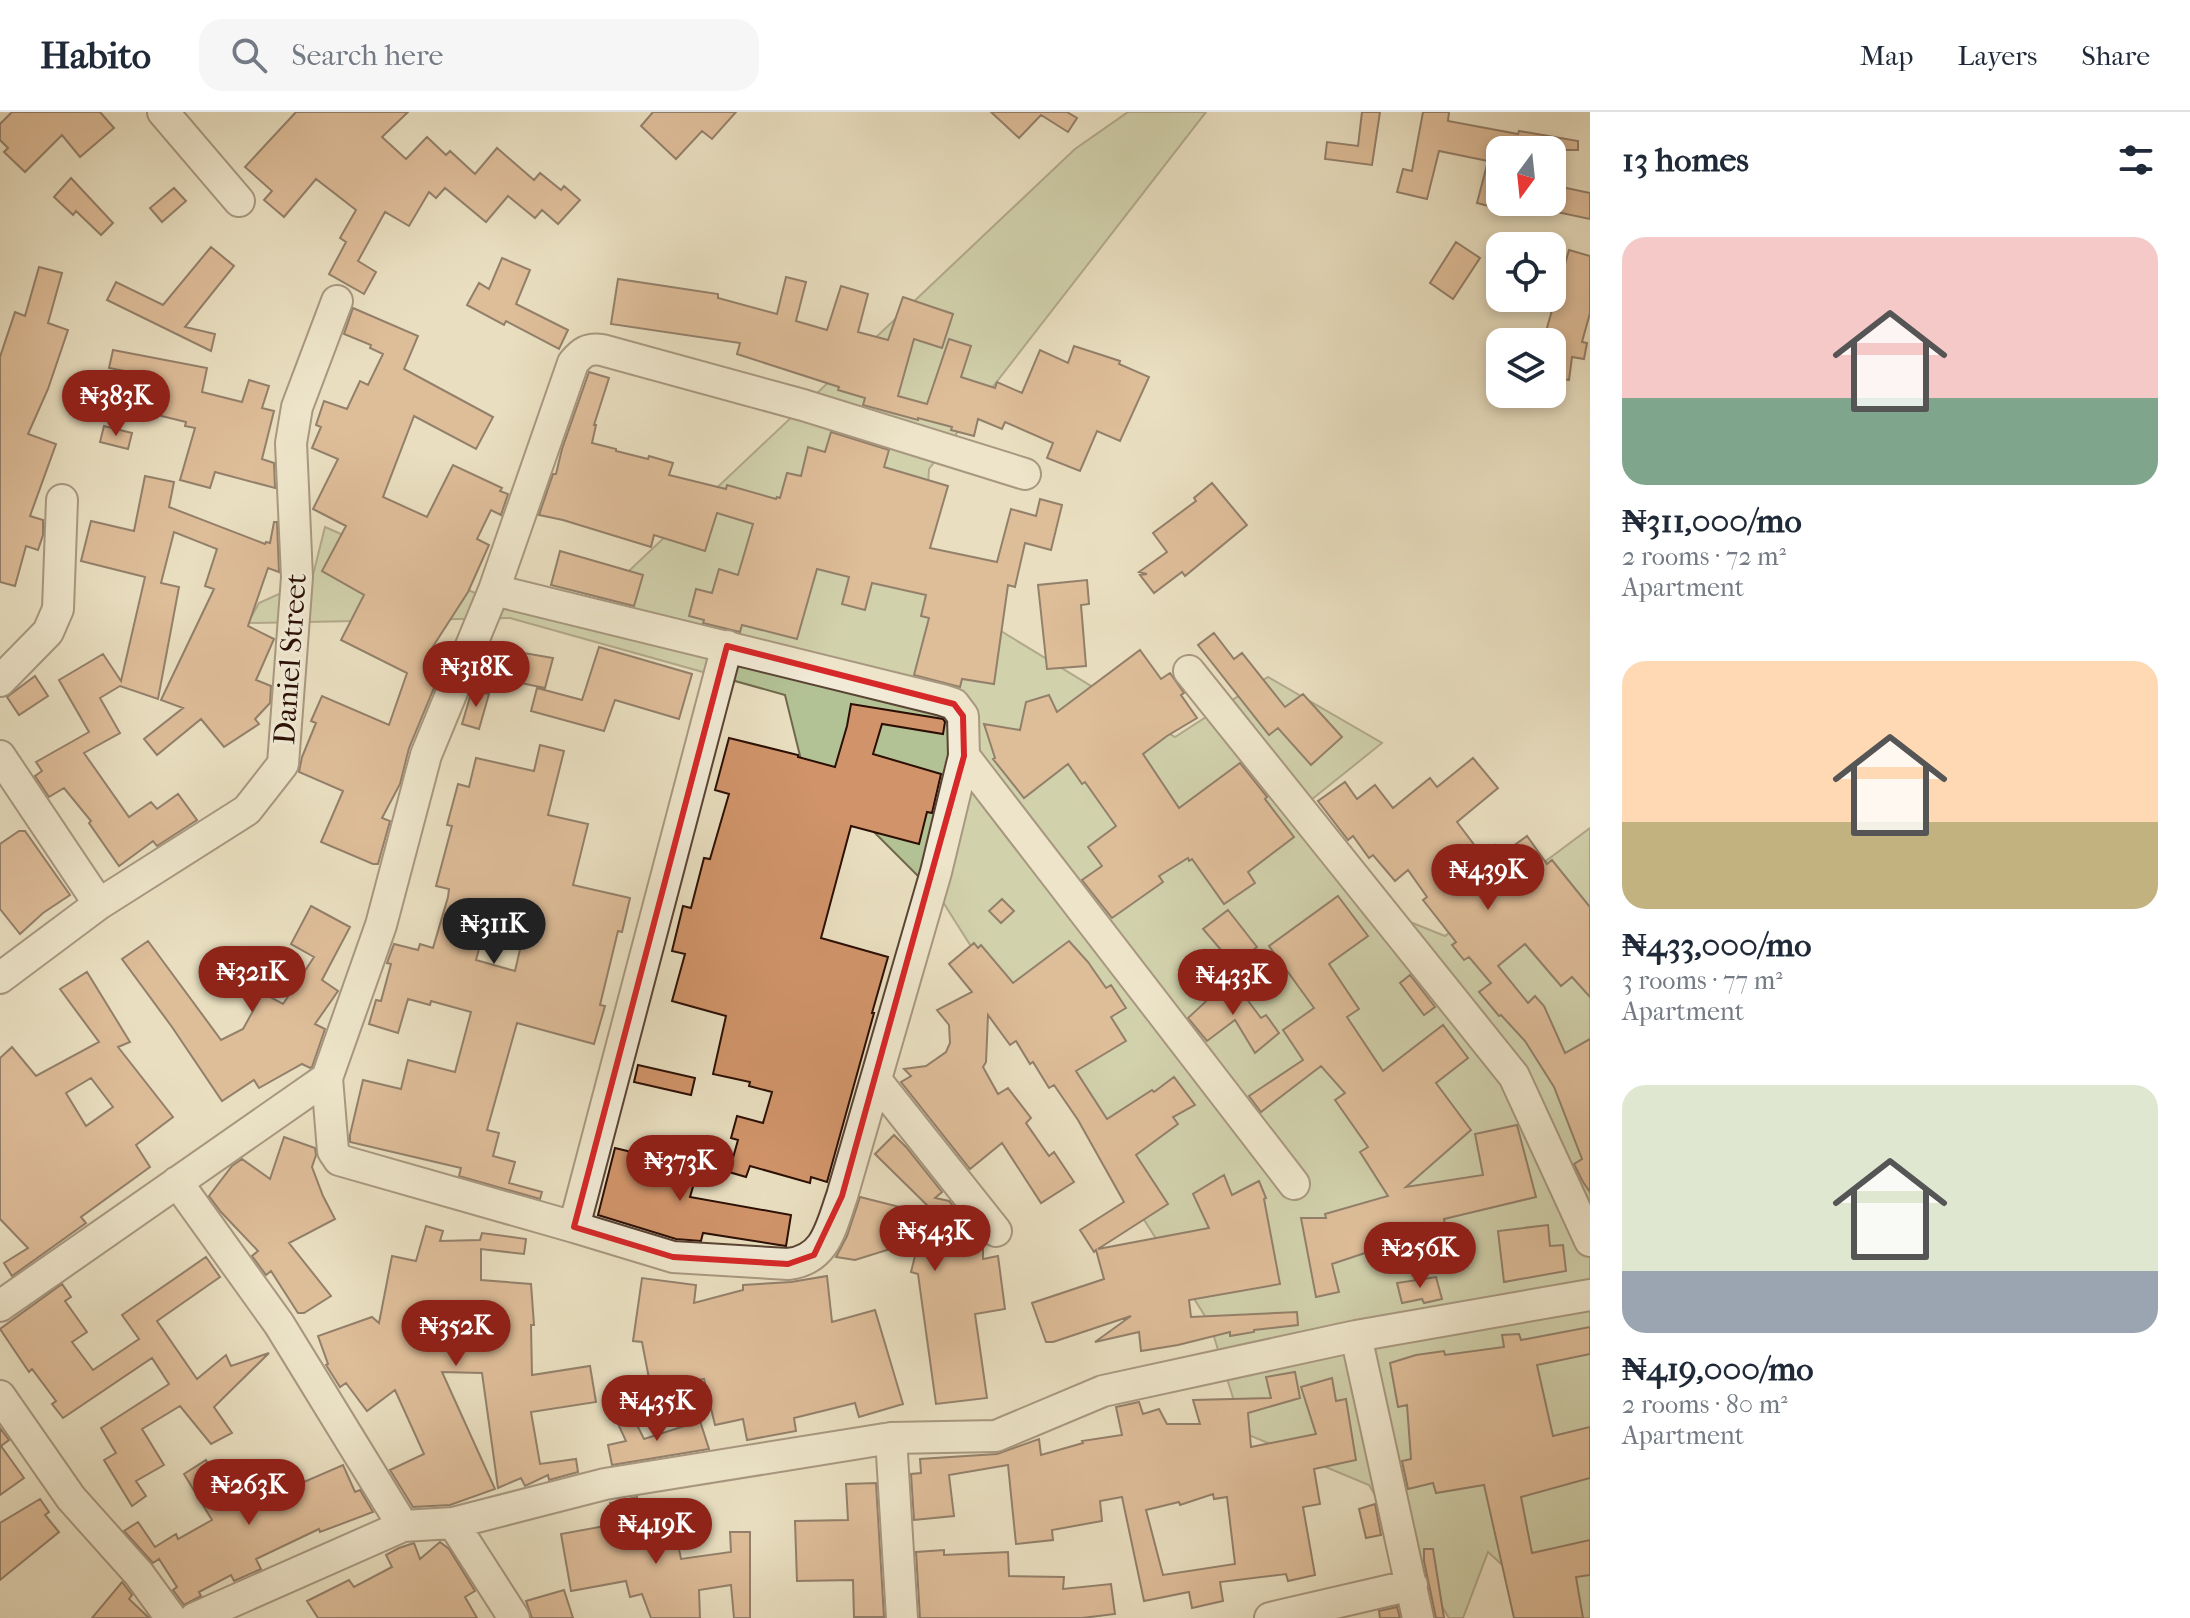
<!DOCTYPE html>
<html lang="en">
<head>
<meta charset="utf-8">
<style>
	body { margin:0; font-family:"IM FELL French Canon",serif; background:#f6f6f7; color:#1f2937; height:100vh; display:flex; flex-direction:column; font-size:30px; white-space:nowrap }
	* { box-sizing:border-box; margin:0 }
	p { font-size:26px; color:#747a83 }
	.icon { flex:none; width:44px; height:44px; fill:none; stroke:currentColor; stroke-width:2; stroke-linecap:round; stroke-linejoin:round }
	.map { position:relative; flex:1; overflow:hidden }
	.side { display:flex; flex-direction:column; background:#fff; width:600px }
	.side>* { flex:none }
	.needle { width:52px; rotate:195deg }
	.tools { position:absolute; left:1486px; top:24px; display:grid; gap:16px }
	.tools a { display:grid; place-items:center; width:80px; height:80px; border-radius:16px; background:#fff; box-shadow:0 4px 12px #0003; font-size:40px }
	.price { position:absolute; translate:-50% -68px; padding:0 18px; border-radius:28px; background:#8f2418; color:#fff; font-size:26px; line-height:52px; filter:drop-shadow(0 2px 4px #0008) }
	.price::after { content:''; position:absolute; left:50%; top:48px; width:24px; height:18px; margin-left:-12px; background:inherit; clip-path:polygon(0 0,100% 0,50% 100%) }
	.price.current { background:#222; color:#fff }
	ul { padding:0; list-style:none }
	li { display:grid; align-content:center; gap:16px; height:424px; padding:0 32px }
	li span { display:grid; place-items:center; height:248px; border-radius:24px; color:#555 }
	li>.icon { margin-inline-start:auto }
	span .icon { width:144px; height:144px; fill:#fffc; stroke-width:1 }
	li b { font-size:34px }
	h2 { display:flex; justify-content:space-between; align-items:center; height:96px; padding:0 32px; font-size:34px }
	header { display:flex; align-items:center; gap:48px; box-sizing:border-box; height:112px; padding:0 40px; background:#fff; border-bottom:2px solid #e0e1e3 }
	header strong { font-size:38px }
	nav { display:flex; gap:44px; margin-inline-start:auto; font-size:28px }
	.search { width:560px; height:72px; background:#f6f6f7; display:flex; align-items:center; gap:20px; box-sizing:border-box; padding:0 28px; border-radius:24px; color:#747a83; font-size:30px }
	main { display:flex; flex:1; min-height:0 }
	.map>svg:first-child { display:block }
</style>
</head>
<body>
<header>
<strong>Habito</strong>
<div class="search"><svg class="icon" aria-label="search" viewBox="0 0 24 24"><circle cx="10" cy="10" r="6"/><path d="M15 15l6 6"/></svg>Search here</div>
<nav><a>Map</a><a>Layers</a><a>Share</a></nav>
</header>
<main>
<div class="map">
<svg width="1590" height="1506" viewBox="0 0 1590 1506">
	<rect width="100%" height="100%" fill="#e9dfc0"/>
	<filter id="stains"><feTurbulence type="fractalNoise" baseFrequency=".0025" numOctaves="4"/><feColorMatrix values="0 0 0 0 .2 0 0 0 0 .09 0 0 0 0 .02 0 0 0 .5 -.17"/></filter>
	<radialGradient id="worn" r=".72"><stop offset=".6" stop-color="#630" stop-opacity="0"/><stop offset="1" stop-color="#630" stop-opacity=".3"/></radialGradient>
	<!-- green -->
	<path fill="#b3c295" stroke="#6f684d" stroke-width="2" d="M1128,0h78l-277,357 -7,114 253,154 93,-60 114,66 -71,57 84,116 50,20 145,-108v790h-29l-73,-66 -25,66h-14l-80,-133 -125,-52 -34,-109 -269,-425 -68,-68 -69,-59 -19,-77 -275,-77 -262,5 11,-20 53,-24 13,-52 150,66 119,11 481,-455z"/>
	<!-- building -->
	<path fill="#d1946a" stroke="#2b0f05" stroke-width="2" fill-rule="evenodd" d="M12,0h88l14,16 -34,29 -18,-22 -37,37 -21,-20 4,-4 -8,-8v-16z
		M296,0h112l-26,25 24,22 21,-22 19,18 4,-4 25,23 22,-26 37,32 6,-7 21,17 3,-4 16,14 -22,24 -16,-14 -7,8 -27,-22 -22,26 -41,-34 -9,10 -7,-6 -20,34 -24,-14 -27,49 18,11 -12,22 -35,-20 17,-32 -6,-4 16,-28 -40,-31 -32,38 -20,-17 8,-9 -27,-24z
		M653,0h83l-24,27 -10,-8 -26,28 -35,-33z
		M991,0h76l10,6 -9,14 -27,-17 -22,23z
		M1362,0h18l-8,53 -47,-6 2,-17 31,4z
		M1423,0h26l-1,9 70,13 1,-3 59,10v9h-78v59l-23,-6 11,-42 -49,-10 -12,48 -30,-7 6,-23 9,2z
		M71,66l42,45 -12,12 -25,-24 -3,4 -19,-18z
		M1552,73l38,8v26l-38,-8z
		M174,76l12,13 -24,21 -12,-14z
		M1456,130l24,16 -27,41 -23,-16z
		M211,135l23,19 -49,61 30,7 -4,17 -104,-51 9,-18 47,23z
		M1569,138l21,6v57l-8,29 5,1 -3,16 -12,-2 -3,23 -17,-3v-35h-9z
		M502,146l28,12 -14,34 52,26 -9,19 -53,-28 -2,4 -37,-20 12,-22 10,6z
		M39,155l23,6 -14,50 20,7 -20,59 -20,45 28,10 -26,72 13,4v15l-5,15 -12,-4 -11,40 -15,-4v-225l15,-45 10,4z
		M786,165l20,5 -10,39 31,9 14,-44 27,8 -10,38 30,8 15,-43 50,17 -11,34 -28,-9 -16,57 29,8 22,-65 22,7 -10,31 34,11 2,-6 25,11 18,-43 28,13 6,-17 46,15 -1,3 30,13 -29,64 -23,-10 -17,40 -33,-13 6,-15 -48,-21 -3,7 -24,-10 -4,17 -23,-6 1,-3 -34,-9v2l-55,-15 2,-7 -27,-8 1,-3 -102,-33 3,-11 -129,-19 7,-45 100,15v4l59,16z
		M353,196l65,28 -14,33 89,48 -17,32 -62,-33 -31,81 44,20 26,-52 49,23 -2,3 8,3 -7,21 -10,-5 -14,29 12,6 -21,47 -36,56 16,6 -39,94 -9,36 -18,34 8,3 -12,43h-5l-52,-22 22,-51 -44,-19 3,-15 14,-34 -5,-2 11,-25 67,29 18,-52 -66,-33 23,-45 -42,-24 24,-45 -33,-17 25,-50 -26,-11 9,-21 -5,-2 8,-24 23,8 13,-28 8,4 15,-31 -13,-6 1,-3 -27,-11z
		M113,238l94,18 -5,24 40,10 7,-22 20,6 -7,22 12,3 -12,48 12,4 1,25 -60,-16 -5,16 -30,-8 15,-52 -10,-2 1,-4 -53,-13 8,-35 -32,-6z
		M589,260l20,6 -15,47h2l-4,18 24,6v2l32,8 1,-3 24,7 -4,12 57,14 1,-4 49,14 1,-2 3,1 7,-25 14,3 7,-29 17,5 6,-20 58,18 -5,17 64,19 -18,62 67,14 14,-53 25,7 4,-17 22,6 -11,45 -26,-7 -10,44 -7,-2 -14,99 -32,-5 -2,8 -46,-12 15,-57 -8,-2 5,-21 -54,-12 -7,27 -23,-6 7,-27 -32,-8 -20,70 -55,-14 -2,7 -37,-9 1,-3 -15,-4 7,-27 16,4 7,-24 19,6 15,-51 -36,-11 -12,38 -51,-16 -3,12 -88,-27 -24,-5 14,-41h3l6,-25z
		M104,314l28,7 -4,16 -28,-7z
		M145,364l29,6 -5,25 96,37 1,-2 4,1 4,-21h3l2,50 -11,-4 -20,58 26,13 -18,41 15,6 -1,17 -15,16 4,5 -35,23 -23,-28 -44,36 -13,-16 39,-31 -22,-8 53,-111 -9,-3 12,-37 -43,-17 -13,51 18,4 -21,112 -38,-13 -20,12 20,35 -36,20 45,64 22,-15 6,7 21,-15 19,26 -40,26 -4,-5 -34,25 -30,-43 2,-2 -27,-33 -15,9 -14,-21 7,-5 -6,-9 53,-30 -30,-52 44,-26 18,27 24,-104 -64,-16 10,-40 43,10z
		M1212,371l35,42 -62,51 -3,-4 -28,21 -14,-18 7,-1 -8,-2 28,-20 -14,-19 43,-32 -2,-3z
		M560,439l83,24 -9,31 -83,-21z
		M1087,468l2,24 -8,1 5,61 -39,3 -9,-84z
		M1214,521l20,26 8,-6 43,54 18,-13 39,43 -31,28 -33,-37 -9,7 -71,-90z
		M490,535l63,11 -8,30 -62,-13z
		M599,535l93,27 -13,45 -64,-19 -11,31 -73,-20 6,-23 45,12z
		M1140,538l21,29 9,-6 14,20 -3,2 16,23 -30,18 -24,18 36,54 61,-45 27,34 -2,2 29,38 -46,35 7,11 -31,21 -32,-45 -3,2 -1,-3 -29,18 4,6 -51,36 -30,-38 20,-14 -14,-19 28,-21 -31,-44 -3,2 -14,-20 -44,34 -31,-39 2,-1 -11,-34 36,6 6,-28 23,-7 8,17z
		M35,564l13,20 -29,19 -12,-18z
		M472,578l17,4 -10,35 -17,-5z
		M851,592l92,15 2,3 -2,12 -61,-10 -9,30 68,20 -9,39 -5,-1 -8,32 -68,-18 -30,112 67,19 -16,56h2l-47,169 -16,-5 -1,6 -60,-17 -4,11 -17,-5 9,-32 -7,-2 6,-22 26,7 9,-31 -23,-6 1,-4 -37,-8 13,-58 -54,-15 13,-47 -13,-3 11,-45 8,2 13,-50 6,1 19,-65 -14,-4 14,-52 69,17v2l37,10 12,-41z
		M540,633l24,6 -16,64 40,9 -15,61 57,13 -8,34 -4,-1 -18,74 5,1 -11,38 -77,-21 -30,107 12,3 -6,23 22,6 -6,21 33,9 -2,7 -81,-23 2,-8 -111,-26v-7l13,-55 38,9 7,-29 47,12 16,-60 -40,-11 -1,4 -22,-6 -10,34 -29,-9 7,-24 5,1 10,-37 -4,-1 7,-19 24,6 2,-6 13,4 15,-51 1,-8 -13,-3 16,-60 -5,-1 11,-41 11,3 7,-29 58,13zM492,789l37,10 -14,60 -39,-11z
		M1473,646l25,30 -41,34 25,33 13,-10 7,9 25,-18 20,28 5,-4 38,47v90l-18,-20 -11,9 -36,-42 -27,22 30,37 7,-7 9,10 21,47 25,-14v153l-7,-10 -9,-18 8,-5 -28,-72 -29,-46 -24,-26 -2,1 -20,-24 12,-9 -22,-26 -5,3 -12,-15 4,-3 -33,-42 4,-3 -19,-27 -13,11 -22,-26 -4,3 -16,-22 -5,4 -30,-39 27,-19 12,17 18,-14 18,23 37,-30 7,9z
		M19,719h6l45,64 -27,18 -23,21 -20,-25v-65z
		M1338,784l30,40 -39,28 30,45 -12,8 36,54 60,-46 25,33 -32,25 35,47 -65,57 77,-12 -8,-41 42,-9 19,72 -92,22 1,5 -68,14 3,10 -48,16 7,28 -23,5 -15,-79h25l-1,-4 63,-18 -28,-44 8,-5 -33,-47 10,-7 -24,-27 -60,46 -12,-16 54,-36 -20,-30 31,-22 -45,-62z
		M1002,787l12,12 -13,12 -12,-12z
		M311,794l39,21 -28,53 16,11 -23,33 10,5 -13,38 -2,1 -8,-4 -43,24 -5,-8 -32,21 -50,-74 -50,-68 26,-18 73,99 22,-11 20,-36 20,11 31,-47 -23,-13z
		M1228,798l29,37 -23,18 -31,-36z
		M1069,829l19,21 18,26 5,-3 15,23 -15,9 15,24 -50,30 31,48 45,-29 2,2 20,-15 21,28 -22,12 5,7 -42,31 32,49 -70,45 111,-21 -16,-34 31,-19 8,20 27,-14 7,17 -2,1 16,85 -91,16 2,17 106,-5 1,13 -44,5v2l-24,4v-4l-52,13 -37,6 -2,-19 -44,10 36,-26 -78,26h-7l-14,-39 72,-24 -8,-29 -2,2 -14,-22 44,-28 -46,-82 -24,-35 -5,3 -16,-26 -3,2 -14,-23 -6,4 -22,-30 -2,47 -3,5 15,27 10,-6 23,30 -5,5 23,33 5,-4 20,30 -33,21 -39,-60 -32,26 -69,-87 10,-6 -7,-7 22,-3 20,-14 4,-9 -1,-18 -12,-15 35,-18 -23,-28 25,-21 4,5 3,-3 32,38z
		M87,860l43,70 -12,5 55,70 -37,28 14,22 -69,50 5,6 -74,53 -8,-13 24,-15 -28,-29v-161l12,-11 24,29 63,-34 -39,-53zM91,966l22,29 -27,19 -20,-33z
		M1410,863l25,32 -11,8 -24,-32z
		M1231,866l30,40 5,-3 13,18 -24,20 -20,-33 -28,21 -19,-23z
		M638,953l57,13 -4,17 -57,-13z
		M894,1023l12,12 36,45 -7,6 14,3 7,9 -4,18h19l12,15v16l15,-3 7,53 -30,5 12,84 -51,6 -18,-130 -7,-2 8,-32 -64,20 -19,-3 11,-21 13,-39 79,20 -64,-63z
		M284,1025l31,11 1,7 -4,12 11,29 12,23 -46,24 42,53 -27,17h-6l-27,-42 -5,4 -14,-19 6,-5 -37,-39 -12,-16 23,-30 10,-7 28,20z
		M615,1036l29,7 2,-4 53,15 -9,31 101,18 -5,31 -83,-13 -2,8 -25,-2 -78,-24z
		M1548,1113l2,21 13,-1 3,26 -62,11 -6,-51z
		M426,1114l17,5 -3,10 40,-1 2,-7 44,6 -2,15 -43,-5v31l50,4 3,41h-3l1,50 58,-9 6,36 -65,10 9,52 36,-5 2,13 -29,8 -1,-5 -23,11 -4,-8 -23,10 -16,-115 -40,-1 53,117 -45,16 -37,2 -23,-37 34,-16 -29,-64 -28,21 -21,-28 -6,4 -14,-22 2,-1 -10,-28 54,-19 7,6 13,-67 24,5z
		M206,1145l14,20 -63,44 40,58 29,-24 5,11 38,-13 -55,54 18,26 -21,11 -31,-38 -38,23 22,36 -28,16 10,15 -14,10 -28,-46 12,-7 -15,-25 68,-44 -17,-26 -89,60 -11,-14 4,-3 -24,-32 -3,3 -29,-43 62,-45 9,13 -6,4 22,31 -15,10 21,28 46,-31 -17,-24z
		M827,1164l5,46 43,-12 28,94 -44,13 -4,-14 -61,15 2,13 -49,9 -4,-21 -28,6 -11,-46 -53,10 -9,-47 -9,-1 9,-63 54,7 -2,18 49,-13v-5l48,-3z
		M1436,1165l6,22 -18,4 -2,-4 -20,4 -5,-20z
		M1590,1215v27l-53,11 16,71 37,-9v51l-69,19 11,56 58,-13v35l-14,2 7,41h-69l-30,-133 -48,8 -3,-10 -25,6 -6,-28 9,-2 -4,-54 -9,2 -8,-44 26,-8 28,-4 1,4 59,-8 -2,-12 17,-1 2,6z
		M1295,1260l5,26 -52,15 3,34 65,-13 -15,-47 31,-9 4,23 10,-2 10,61 -42,9 6,35 -17,3 12,68 -27,6 -2,-7 -66,8 3,19 -31,7 -3,-16 -45,9 -22,-104 -22,4 2,20 -50,9 1,10 -37,4 -8,-79 -59,10 5,41 -40,4 -3,-46 10,-1 -1,-14 77,-5 42,-15 2,16 42,-12 -1,-2 40,-6 -6,-28 23,-5 4,12 16,-5 8,15h33l-7,-24 78,-2 -5,-21zM1213,1382l1,5 13,-2 8,67 -72,11 -17,-65 33,-8 1,3z
		M634,1307l10,20 56,-18 9,28 -97,16 -4,-20 18,-4 -7,-15z
		M0,1316l9,12 -8,6 23,32 -24,17z
		M206,1348l27,45 44,-21 4,8 62,-27 12,27 5,-2 13,22 -53,20 -1,-3 -63,30 5,10 -27,12 -3,-6 -32,17 2,4 -17,9 -11,-15 4,-3 -18,-28 -6,4 -29,-32 14,-9 17,25 21,-13 2,5 34,-19 -28,-46z
		M876,1371l8,134h-30l-1,-37 -56,1 -2,-60 53,-1 -2,-36z
		M637,1385l13,54 28,-7 3,15 50,-7 -1,-20h20v86h-16l-3,-33 -32,5 1,28h-49l-9,-24 -12,3 -4,-16 -55,10 -10,-57 55,-10 -6,-21z
		M40,1387l9,13 -4,3 14,17 -59,48v-57z
		M1375,1392l6,31 -15,3 -7,-29z
		M440,1430l9,7 26,42 -10,6 12,21h-159l-11,-17 42,-21 5,7 38,-20 -6,-12 13,-7 15,-5 6,16z
		M1424,1437h9l11,69h-8l-12,-57z
		M944,1438v5l64,-3 1,24 55,1 -1,12 48,-5 4,30 -33,4h-162l-4,-66z
		M122,1470l10,13 -3,4 20,19h-57z
		M564,1478l9,28h-41l-6,-17z
		M1397,1495l3,11h-20l-1,-7z"/>
	<g fill="none" stroke-linecap="round" stroke-linejoin="round">
		<!-- minor casing -->
		<g stroke="#5a4334" stroke-width="34">
			<path id="minor" d="M163,0l76,89
				M494,478l448,110 12,4 9,12 1,40 -28,116 -94,324c-11,31 -16,64 -54,68l-115,-7 -99,-30
				M727,534l-153,581 -235,-67 -6,-9 -6,-73 54,-153 45,-170 68,-165 79,-227c9,-11 15,-15 29,-13l201,55 222,69
				M1189,559l325,405 76,165
				M0,569l48,-49 10,-23 4,-109
				M0,644l99,148
				M964,644l330,428
				M0,866l99,-74 148,-94 36,-46 14,-187 -6,-134 6,-36 40,-106
				M876,968l120,151
				M177,1070l102,142 124,202
				M0,1194l327,-228
				M1356,1224l62,282
				M0,1284l71,102 68,76 32,44
				M891,1326l11,180
				M453,1411l61,95
				M195,1506l208,-92 50,-3 152,-39 286,-46 105,-2 107,-45 253,-55 234,-41
				M1270,1506l142,-33"/>
		</g>
		<!-- minor -->
		<use href="#minor" stroke="#f1ead6" stroke-width="30"/>
	</g>
	<!-- marked area -->
	<path d="M0 0H1590V1506H0ZM727,534l227,58 9,12 1,40 -122,440 -28,59 -26,9 -115,-7 -99,-30z" fill="#e9dfc0" fill-opacity=".55" fill-rule="evenodd"/>
	<path fill="none" stroke="#d62828" stroke-width="6" stroke-linejoin="round" d="M727,534l227,58 9,12 1,40 -122,440 -28,59 -26,9 -115,-7 -99,-30z"/>
	<g text-anchor="middle" stroke-width="6" stroke-linejoin="round" paint-order="stroke">
		<!-- street labels -->
		<g font-size="30" fill="#2b0f05" stroke="#f1ead6">
			<text transform="translate(290 547) rotate(-86)" y="10">Daniel Street</text>
		</g>
	</g>
	<rect width="100%" height="100%" filter="url(#stains)"/>
	<rect width="100%" height="100%" fill="url(#worn)"/>
</svg>
<div class="tools">
<a><svg class="needle" viewBox="-14 -14 28 28"><path d="M0-13l5 13h-10z" fill="#e53935"/><path d="M0 13l5-13h-10z" fill="#747a83"/></svg></a>
<a><svg class="icon" aria-label="locate" viewBox="0 0 24 24"><circle cx="12" cy="12" r="6"/><path d="M12 2v4M12 18v4M2 12h4M18 12h4"/></svg></a>
<a><svg class="icon" aria-label="layers" viewBox="0 0 24 24"><path d="M12 4l9 5-9 5-9-5zM3 14l9 5 9-5"/></svg></a>
</div>
<b class="price" style="left:116px;top:326px">₦383K</b>
<b class="price" style="left:476px;top:597px">₦318K</b>
<b class="price" style="left:1488px;top:800px">₦439K</b>
<b class="price current" style="left:494px;top:854px">₦311K</b>
<b class="price" style="left:252px;top:902px">₦321K</b>
<b class="price" style="left:1233px;top:905px">₦433K</b>
<b class="price" style="left:680px;top:1091px">₦373K</b>
<b class="price" style="left:935px;top:1161px">₦543K</b>
<b class="price" style="left:1420px;top:1178px">₦256K</b>
<b class="price" style="left:456px;top:1256px">₦352K</b>
<b class="price" style="left:657px;top:1331px">₦435K</b>
<b class="price" style="left:249px;top:1415px">₦263K</b>
<b class="price" style="left:656px;top:1454px">₦419K</b>
</div>
<section class="side">
<h2>13 homes<svg class="icon" aria-label="filters" viewBox="0 0 24 24"><path d="M4 7h16M4 17h16"/><circle cx="9" cy="7" r="2"/><circle cx="15" cy="17" r="2"/></svg></h2>
<ul>
<li><span style="background:linear-gradient(#f6c9c9 65%,#7fa58c 0)"><svg class="icon" aria-label="home" viewBox="0 0 24 24"><path d="M3 11l9-7 9 7M6 9v11h12V9"/></svg></span><div><b>₦311,000/mo</b><p>2 rooms · 72 m²</p><p>Apartment</p></div></li>
<li><span style="background:linear-gradient(#ffd9b3 65%,#c2b280 0)"><svg class="icon" aria-label="home" viewBox="0 0 24 24"><path d="M3 11l9-7 9 7M6 9v11h12V9"/></svg></span><div><b>₦433,000/mo</b><p>3 rooms · 77 m²</p><p>Apartment</p></div></li>
<li><span style="background:linear-gradient(#dfe7d0 75%,#9aa5b1 0)"><svg class="icon" aria-label="home" viewBox="0 0 24 24"><path d="M3 11l9-7 9 7M6 9v11h12V9"/></svg></span><div><b>₦419,000/mo</b><p>2 rooms · 80 m²</p><p>Apartment</p></div></li>
</ul>
</section>
</main>
</body>
</html>
